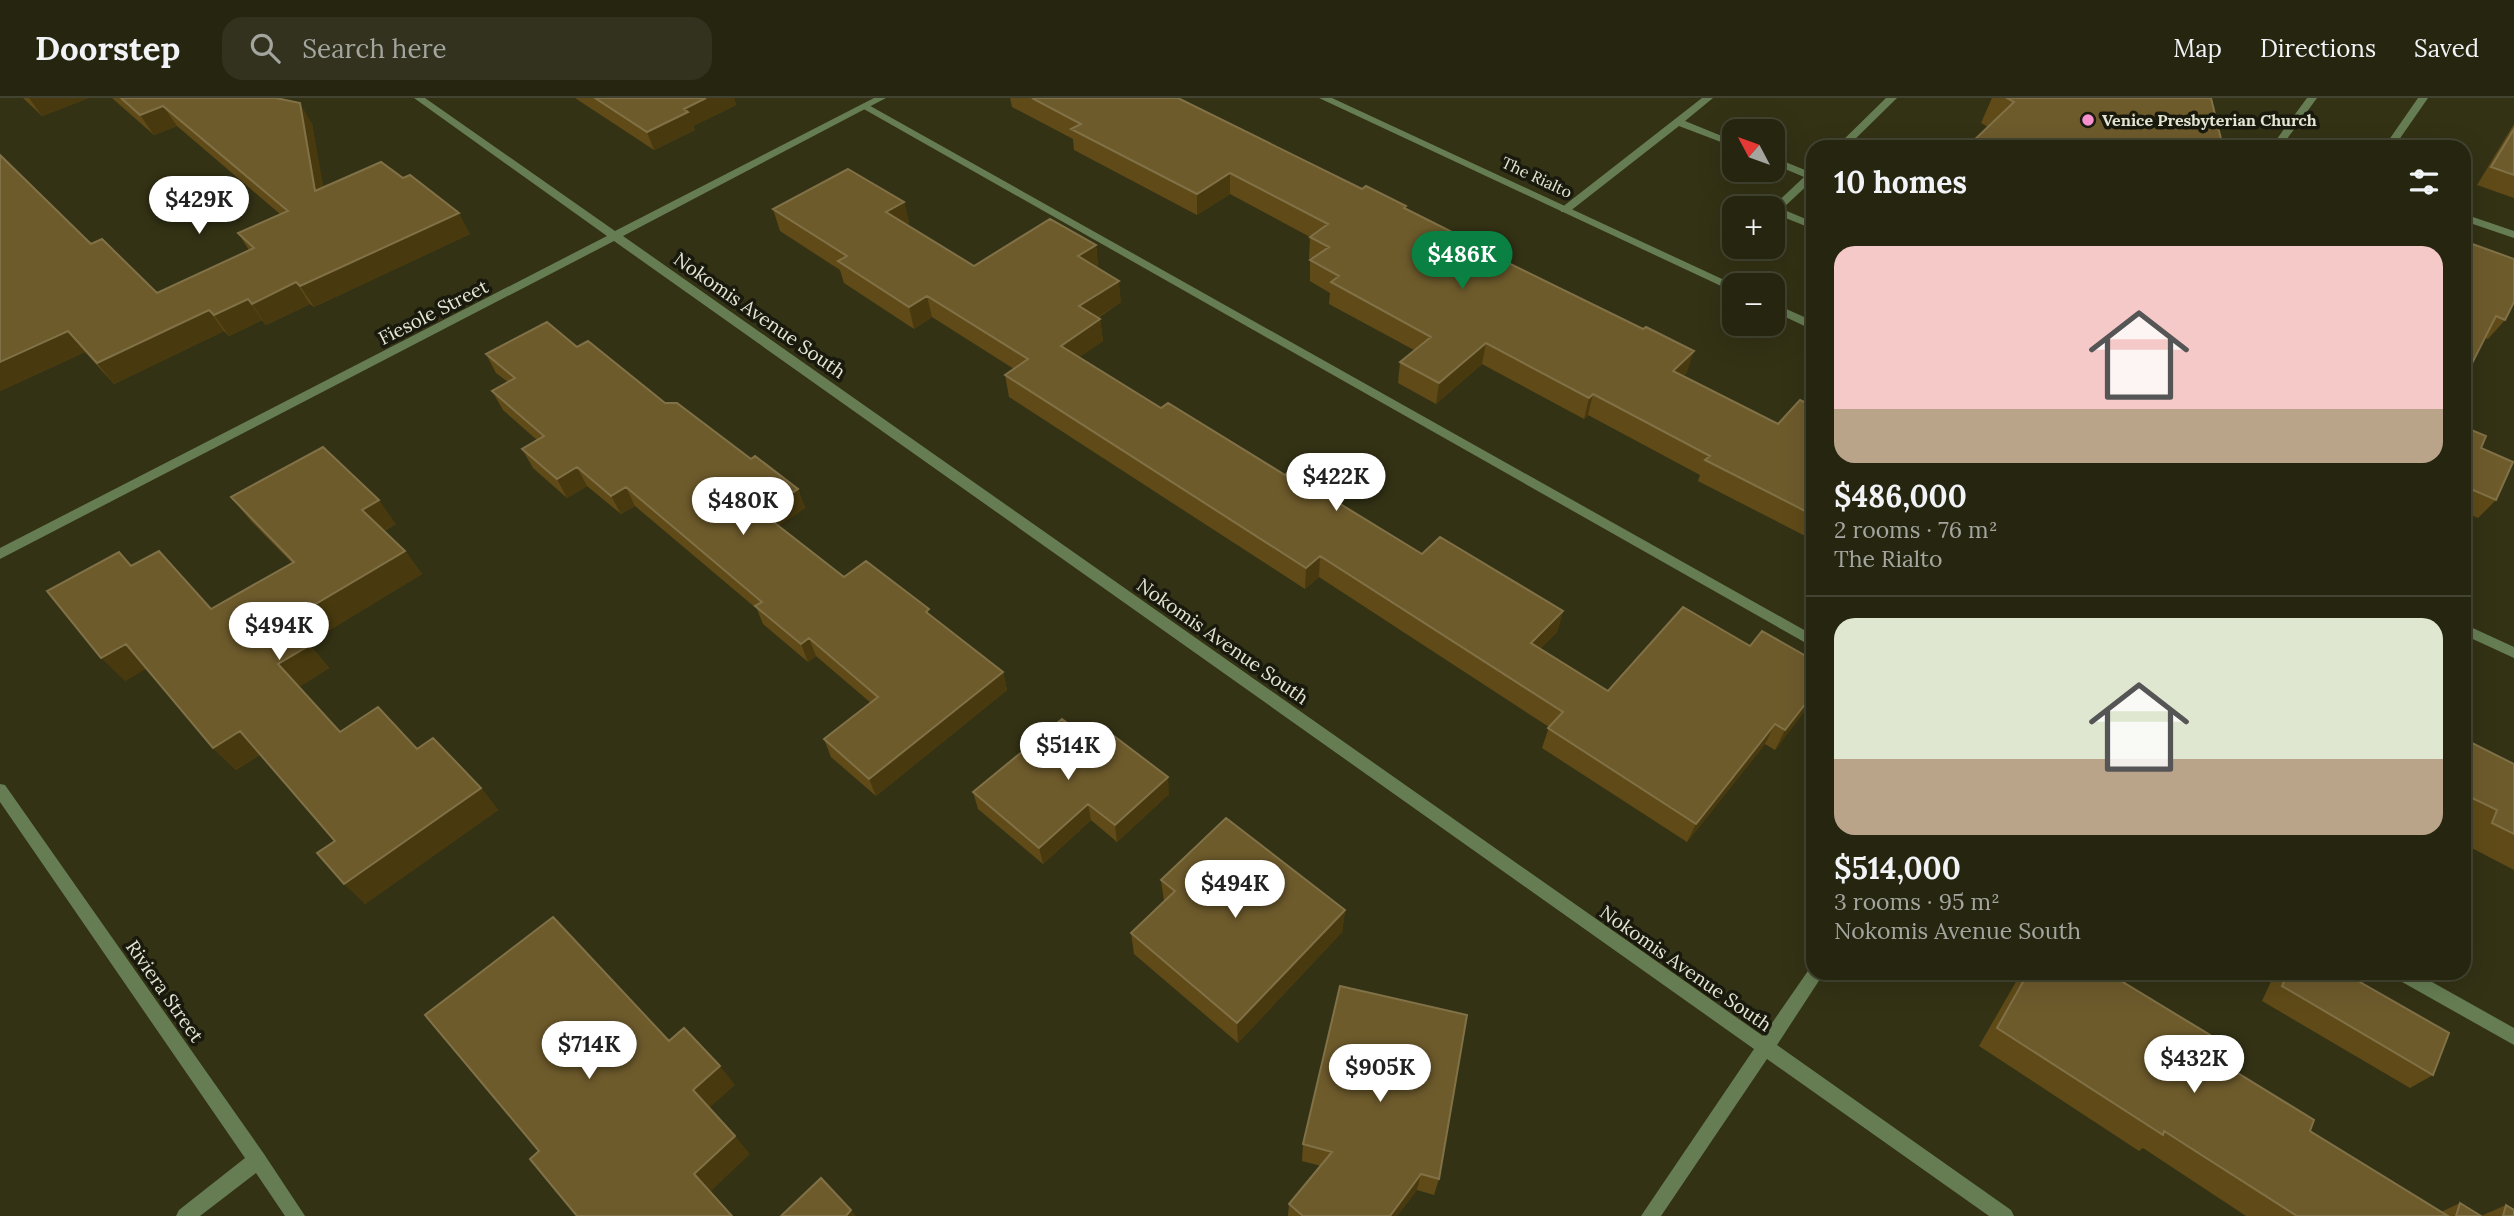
<!DOCTYPE html>
<html lang="en">
<head>
<meta charset="utf-8">
<style>
	body { margin:0; font-family:Lora,serif; background:#32321e; color:#f1f3f6; height:100vh; display:flex; flex-direction:column; font-size:26px; white-space:nowrap }
	* { box-sizing:border-box; margin:0 }
	p { font-size:23px; color:#a4a59f }
	.icon { flex:none; width:38px; height:38px; fill:none; stroke:currentColor; stroke-width:2; stroke-linecap:round; stroke-linejoin:round }
	.map { position:relative; flex:1; overflow:hidden }
	.side { position:absolute; left:1806px; top:42px; width:665px; height:840px; display:flex; flex-direction:column; background:#262610; border-radius:21px; box-shadow:0 7px 28px #0002,0 0 0 2px #424330 }
	.side>* { flex:none }
	.needle { width:46px; rotate:311deg }
	.buttons { position:absolute; left:1722px; top:21px; display:grid; gap:14px }
	.buttons a { display:grid; place-items:center; width:63px; height:63px; border-radius:14px; background:#262610; box-shadow:0 7px 28px #0002,0 0 0 2px #424330; font-size:35px }
	.price { position:absolute; translate:-50% -60px; padding:0 16px; border-radius:24px; background:#fff; color:#222; font-size:23px; line-height:46px; filter:drop-shadow(0 2px 4px #0008) }
	.price::after { content:''; position:absolute; left:50%; top:42px; width:21px; height:16px; margin-left:-10px; background:inherit; clip-path:polygon(0 0,100% 0,50% 100%) }
	.price.selected { background:#0b8043; color:#fff }
	ul { padding:0; list-style:none }
	li { display:grid; align-content:center; gap:14px; height:371px; padding:0 28px }
	li+li { border-top:2px solid #424330 }
	li span { display:grid; place-items:center; height:217px; border-radius:21px; color:#555 }
	li>.icon { margin-inline-start:auto }
	span .icon { width:126px; height:126px; fill:#fffc; stroke-width:1 }
	li b { font-size:30px }
	h2 { display:flex; justify-content:space-between; align-items:center; height:84px; padding:0 28px; font-size:30px }
	header { display:flex; align-items:center; gap:42px; box-sizing:border-box; height:98px; padding:0 35px; background:#262610; border-bottom:2px solid #424330 }
	header strong { font-size:33px }
	nav { display:flex; gap:38px; margin-inline-start:auto; font-size:24px }
	.search { width:490px; height:63px; background:#32321e; display:flex; align-items:center; gap:18px; box-sizing:border-box; padding:0 24px; border-radius:21px; color:#a4a59f; font-size:26px }
	.map>svg:first-child { display:block }
</style>
</head>
<body>
<header>
<strong>Doorstep</strong>
<div class="search"><svg class="icon" aria-label="search" viewBox="0 0 24 24"><circle cx="10" cy="10" r="6"/><path d="M15 15l6 6"/></svg>Search here</div>
<nav><a>Map</a><a>Directions</a><a>Saved</a></nav>
</header>
<div class="map">
<svg width="2514" height="1118" viewBox="0 0 2514 1118">
	<rect width="100%" height="100%" fill="#333215"/>
	<g fill="none" stroke-linecap="round" stroke-linejoin="round">
		<!-- lane -->
		<path fill="#667d53" fill-rule="evenodd" d="M1702,0h11l-28,23 49,20v6l-55,-21 -110,86h-8v-4z
			M1886,0h11l-50,49h-11z
			M2307,0h10l-36,49h-10z
			M865,5l948,532v12l-951,-539 -2,-2z
			M1773,59l37,15 3,-1v9l-31,29 31,13v7l-40,-16 -2,-5 33,-31 -31,-13z
			M2393,875h23l98,55v17l-119,-67z"/>
		<!-- street -->
		<path fill="#667d53" fill-rule="evenodd" d="M414,0h11l190,133 259,-133h12l-263,138 1140,800 47,-68 3,-1v6h11l-47,72 234,165 3,6h-25l-222,-157 -106,157h-20l113,-167 -1140,-808 -614,318v-11l607,-312z
			M1319,0h13l403,187 -1,7z
			M2418,0h10l-34,49h-10z
			M2464,116l50,17v7l-50,-17z
			M1773,205l40,18v9l-40,-19z
			M2464,526l50,23v11l-50,-23z
			M0,686l5,1 259,369 41,62h-20l-29,-43 -56,43h-24l3,-6 66,-52 -245,-356z"/>
	</g>
	<!-- wall -->
	<path fill="#604b18" d="M23,0h66l-47,18z
		M112,0h164l36,26 11,64 147,46 -156,73 -4,-3 -44,21 -4,-5 -33,16 -5,-5 -110,53 -29,-32 -85,39v-236l91,89 66,49 92,-43 -11,-17 42,-19 -103,-88 -23,9z
		M575,0h159l2,7 -43,21 2,4 -41,20z
		M1010,0h168l184,91 44,20 92,46v3l189,114 -4,4 95,48 35,-18v134l-115,-59 2,-6 -112,-60 -4,4 -102,-55 -46,40 -38,-21 2,-21 14,-12 -85,-46 1,-11 -20,-12v-21l2,-1 -3,-1 1,-21 -80,-43 -33,21 -123,-65 -1,-11 -61,-32z
		M1992,0h219l-223,29 -7,-4z
		M2514,26v74l-37,-13z
		M904,104l5,21 -3,2 68,41 122,-21 2,22h-1l24,35 -23,16 2,1 3,22 -24,16 82,51 124,67 137,79 141,57 -6,21 -17,17 68,42 142,-45 63,14v40l-38,50 -10,-6 -78,98 -145,-94 7,-21 -230,-150 -14,12 -296,-192 -4,-22 9,-6 -82,-52 -18,12 -70,-46 -4,-13 -60,-39 -7,-22z
		M2464,143l41,79 -17,19 -3,-1z
		M577,249l221,142 7,19 -27,18 66,51 87,39 72,56 4,18 -131,106 -45,-39 -7,-18 47,-36 -55,-47 -8,6 -45,-38 -6,-15 -122,-103 -14,8 -34,-28 -20,12 -34,-30 -11,-19 15,-9 -34,-30 -11,-19 16,-9 -12,-9 -10,-19z
		M2464,329l17,21 15,52 -18,18 -14,-6z
		M231,399l165,27 -12,7 21,20 17,23 -114,69 21,25 -30,19 41,45 77,17 64,39 17,22 -133,94 -30,-63 -74,-87 -25,16 -23,-22 -67,-80 -21,13 7,-116 80,44 80,-46 -41,-42z
		M2464,641l50,25v106l-50,-26 5,-13 -5,-3z
		M1096,647l73,49 -52,48 -26,-22 -48,44 -65,-55 -5,-17z
		M1161,782l184,30 -3,22 -104,111 -104,-89 -3,-21 33,-32z
		M2021,875h87l94,78 108,80 131,81 19,-9 21,13 25,-11 8,11h-268l-103,-68 -4,3 -160,-105z
		M2275,875h69l89,102 -23,13 -148,-87z
		M1303,1046l136,35 -5,16 -17,-5 -20,26h-109l1,-12 32,-38 -19,-5z"/>
	<!-- shaded-wall -->
	<path fill="#483a0e" d="M29,0h60l-47,18z
		M706,0h28l2,7 -43,21 2,4 -41,20 -7,-18 37,-23z
		M300,5l12,21 16,88 -13,-21z
		M163,8l14,20 -23,9 -14,-20z
		M1230,75v21l-33,21v-21z
		M904,104l5,21 -18,11 -5,-22z
		M459,115l11,21 -156,73 -14,-21z
		M1096,147l2,22 -18,11 -2,-22z
		M1119,183l2,21 -40,26 -2,-22z
		M296,184l14,22 -44,21 -14,-21z
		M927,198l5,21 -18,12 -5,-22z
		M248,201l14,21 -33,16 -15,-21z
		M209,212l15,21 -110,53 -17,-21z
		M1100,221l3,22 -39,27 -3,-22z
		M68,233l17,21 -85,39v-29z
		M1486,245l-4,21 -46,40 3,-21z
		M1694,253l-7,21 -20,20 6,-21z
		M1593,296l-5,21 -4,4 5,-21z
		M577,369l10,19 -20,12 -10,-19z
		M626,389l9,19 -14,8 -10,-18z
		M798,391l7,19 -35,24 -8,-19z
		M379,402l17,24 -17,9 -17,-23z
		M405,453l17,23 -115,70 -20,-23z
		M1320,458l-1,21 -14,12 1,-21z
		M1563,513l-6,21 -31,32 5,-21z
		M809,540l7,18 -8,6 -7,-18z
		M126,546l23,23 -24,14 -24,-23z
		M310,547l19,23 -30,19 -21,-23z
		M1003,574l4,18 -131,106 -7,-17z
		M1813,596v6l-38,50 10,-20z
		M1775,626l-10,20 -78,98 9,-18z
		M240,633l22,22 -26,17 -23,-22z
		M1168,679l1,17 -52,48 -2,-17z
		M481,690l17,22 -133,94 -21,-20z
		M1088,706l3,16 -48,44 -4,-16z
		M1345,812l-3,22 -104,111 -1,-20z
		M720,968l15,19 -26,23 -16,-18z
		M735,1038l15,18 -39,37 22,25h-1l-38,-42z
		M1421,1076l-4,16 -20,26h-7z
		M851,1112l5,6h-10z"/>
	<!-- building -->
	<path fill="#6e5b2c" stroke="#817147" stroke-width="2" d="M121,0h155l24,5 15,88 66,-29 22,16 7,-3 49,38 -159,73 -4,-4 -44,22 -4,-5 -34,16 -5,-5 -112,53 -29,-32 -68,31v-207l91,89 11,-5 55,54 97,-45 -16,-15 50,-22 -125,-105 -23,9z
		M595,0h111l-22,11 4,3 -41,20z
		M1032,0h146l184,91 4,-3 40,20 -2,2 94,47 -2,2 147,72 3,-2 48,24 -21,20 105,53 22,-24 13,6v109l-108,-55 5,-4 -117,-62 -4,4 -103,-55 -47,40 -39,-21 31,-25 -100,-55 8,-6 -29,-16 19,-13 -19,-10 18,-13 -98,-51 -33,21 -126,-65 10,-5z
		M2007,0h204l12,49h-256l47,-45z
		M2514,31v46l-23,-8z
		M848,71l56,33 -18,10 88,54 76,-47 46,26 -18,11 41,25 -40,25 21,13 -39,27 100,62 7,-5 117,72 3,-3 134,82 18,-17 123,74 -32,32 77,48 75,-84 67,39 12,-15 51,29v34l-28,36 -10,-6 -79,100 -148,-96 15,-16 -243,-156 -14,12 -301,-193 23,-16 -101,-63 -18,11 -71,-46 9,-5 -74,-47z
		M2464,143l50,18v43l-9,18 -9,-4 -32,63z
		M547,224l30,25 11,-6 77,62h12l74,56 4,-3 43,33 -36,24 82,64 22,-16 63,48 -3,3 77,60 -134,107 -45,-40 54,-42 -69,-59 -8,6 -46,-38 7,-4 -136,-115 -15,9 -34,-29 -20,12 -35,-30 22,-13 -52,-45 23,-13 -29,-24z
		M2464,329l22,9 -5,12 32,14 -17,38 -32,-14z
		M323,349l56,53 -17,10 43,41 -118,70 23,24 -32,19 62,68 38,-25 39,42 16,-11 48,50 -137,96 -27,-31 18,-12 -95,-110 -27,17 -87,-104 -25,14 -54,-67 72,-39 12,14 28,-15 52,58 83,-47 -63,-65z
		M1062,621l34,26 14,-12 58,44 -53,48 -27,-21 -49,44 -66,-56z
		M2464,641l50,25v70l-22,-11 5,-13 -33,-16z
		M1226,720l119,92 -108,113 -106,-90 44,-42 -14,-11z
		M553,819l116,124 15,-13 36,38 -27,24 42,46 -41,38 38,42h-155l-47,-57 9,-8 -114,-136z
		M2028,875h80l102,62 -8,16 112,69 -4,11 138,85h-151l-133,-85 -1,4 -166,-107z
		M2288,875h56l105,60 -16,42 -151,-89z
		M1340,888l127,29 -28,164 -18,-5 -31,42h-87l-14,-12 43,-52 -29,-8z
		M821,1080l30,32 -5,6h-65z
		M2460,1105l21,13h-25z
		M2506,1107l8,5v6h-11z"/>
	<!-- markers -->
	<circle fill="#f790cd" stroke="#19190d" stroke-width="2.5" cx="2088" cy="22" r="7"/>
	<g text-anchor="middle" stroke-width="7" stroke-linejoin="round" paint-order="stroke">
		<!-- far-poi labels -->
		<g font-size="16" font-weight="bold" fill="#e5e5d4" stroke="#19190d" text-anchor="start">
			<text x="2102" y="28">Venice Presbyterian Church</text>
		</g>
		<!-- far-street labels -->
		<g font-size="16" fill="#e5e5d4" stroke="#19190d">
			<text transform="translate(1537 79) rotate(25)" y="6">The Rialto</text>
		</g>
		<!-- street labels -->
		<g font-size="19" fill="#e5e5d4" stroke="#19190d">
			<text transform="translate(433 214) rotate(-27)" y="7">Fiesole Street</text>
			<text transform="translate(760 217) rotate(35)" y="7">Nokomis Avenue South</text>
			<text transform="translate(1223 543) rotate(35)" y="7">Nokomis Avenue South</text>
			<text transform="translate(1686 870) rotate(35)" y="7">Nokomis Avenue South</text>
			<text transform="translate(165 893) rotate(55)" y="7">Riviera Street</text>
		</g>
	</g>
</svg>
<div class="buttons">
<a><svg class="needle" viewBox="-14 -14 28 28"><path d="M0-13l5 13h-10z" fill="#e53935"/><path d="M0 13l5-13h-10z" fill="#a4a59f"/></svg></a>
<a>+</a>
<a>−</a>
</div>
<b class="price" style="left:199px;top:138px">$429K</b>
<b class="price selected" style="left:1462px;top:193px">$486K</b>
<b class="price" style="left:1336px;top:415px">$422K</b>
<b class="price" style="left:743px;top:439px">$480K</b>
<b class="price" style="left:279px;top:564px">$494K</b>
<b class="price" style="left:1068px;top:684px">$514K</b>
<b class="price" style="left:1235px;top:822px">$494K</b>
<b class="price" style="left:589px;top:983px">$714K</b>
<b class="price" style="left:2194px;top:997px">$432K</b>
<b class="price" style="left:1380px;top:1006px">$905K</b>
<section class="side">
<h2>10 homes<svg class="icon" aria-label="filters" viewBox="0 0 24 24"><path d="M4 7h16M4 17h16"/><circle cx="9" cy="7" r="2"/><circle cx="15" cy="17" r="2"/></svg></h2>
<ul>
<li><span style="background:linear-gradient(#f6c9c9 75%,#b9a48a 0)"><svg class="icon" aria-label="home" viewBox="0 0 24 24"><path d="M3 11l9-7 9 7M6 9v11h12V9"/></svg></span><div><b>$486,000</b><p>2 rooms · 76 m²</p><p>The Rialto</p></div></li>
<li><span style="background:linear-gradient(#dfe7d0 65%,#b9a48a 0)"><svg class="icon" aria-label="home" viewBox="0 0 24 24"><path d="M3 11l9-7 9 7M6 9v11h12V9"/></svg></span><div><b>$514,000</b><p>3 rooms · 95 m²</p><p>Nokomis Avenue South</p></div></li>
</ul>
</section>
</div>
</body>
</html>
